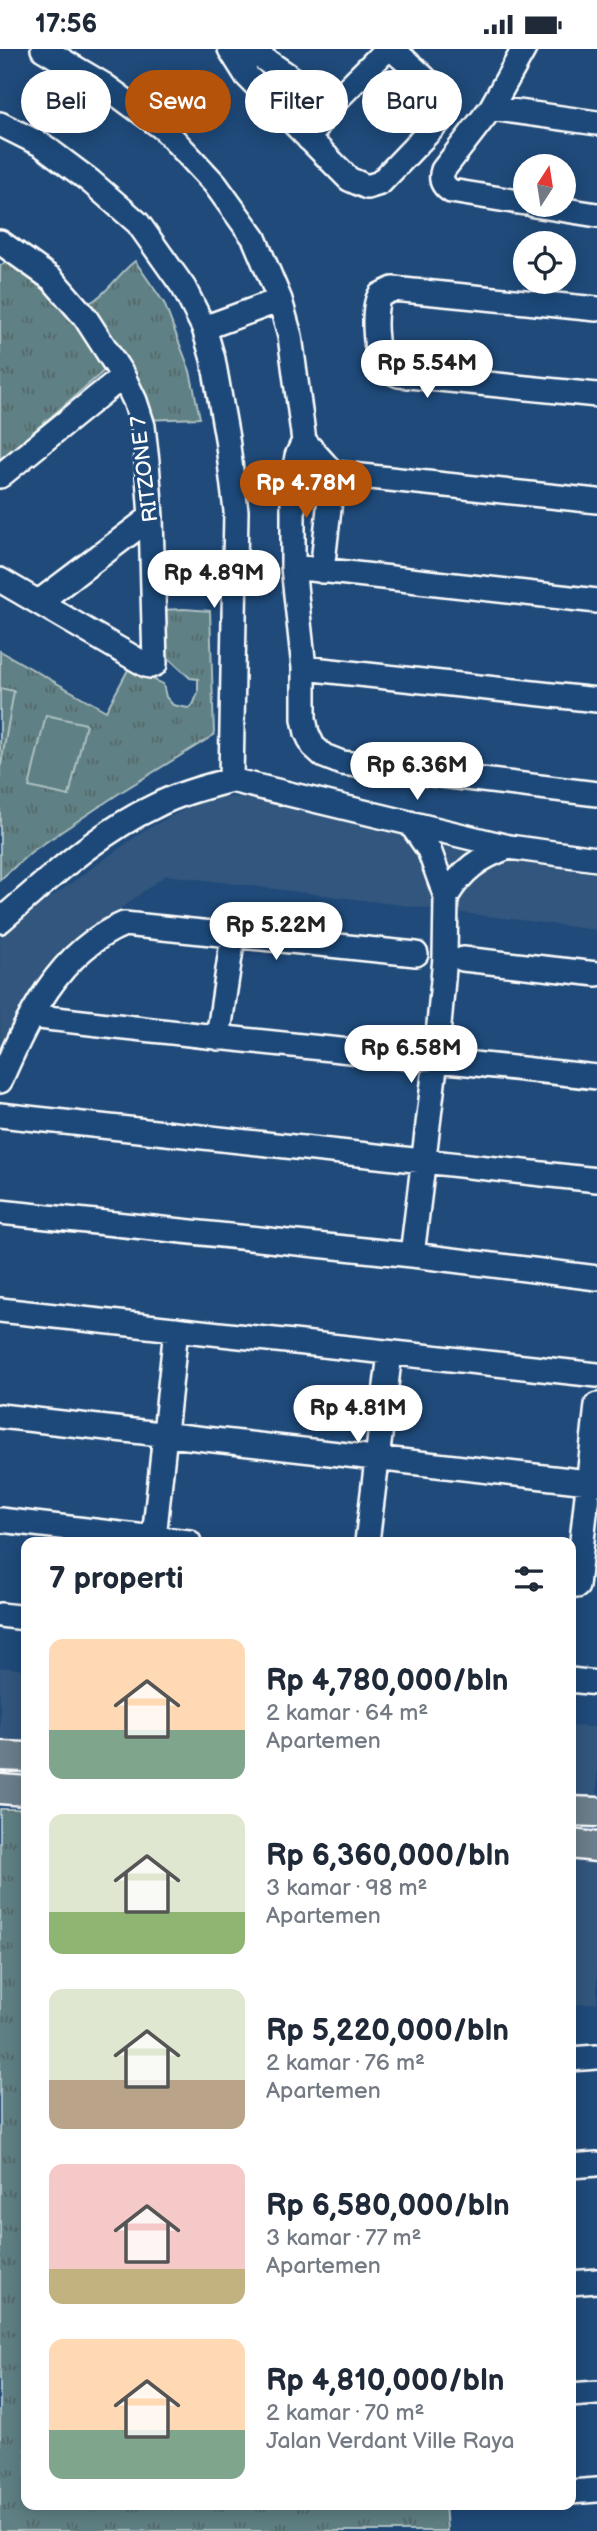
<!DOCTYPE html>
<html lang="id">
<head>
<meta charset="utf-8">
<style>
	body { margin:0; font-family:"Balsamiq Sans",sans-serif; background:#f2f2f3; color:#1f2937; height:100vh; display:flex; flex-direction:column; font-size:26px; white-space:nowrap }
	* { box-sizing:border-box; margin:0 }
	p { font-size:23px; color:#747a83 }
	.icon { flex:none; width:38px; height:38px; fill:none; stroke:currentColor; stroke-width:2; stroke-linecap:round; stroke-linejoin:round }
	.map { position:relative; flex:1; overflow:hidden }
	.drawer { position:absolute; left:21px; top:1488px; width:555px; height:973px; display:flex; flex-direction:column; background:#fff; border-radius:14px; box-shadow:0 4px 18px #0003 }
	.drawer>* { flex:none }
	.top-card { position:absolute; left:21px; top:21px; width:556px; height:63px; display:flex; gap:14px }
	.needle { width:46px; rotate:12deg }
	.fabs { position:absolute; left:513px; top:105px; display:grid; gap:14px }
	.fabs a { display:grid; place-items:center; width:63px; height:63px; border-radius:50%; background:#fff; box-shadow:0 4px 18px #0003; font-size:35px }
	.price { position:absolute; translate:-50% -60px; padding:0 16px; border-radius:24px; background:#fff; color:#222; font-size:23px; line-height:46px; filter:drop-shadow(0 2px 4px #0008) }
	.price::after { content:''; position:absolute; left:50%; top:42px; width:21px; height:16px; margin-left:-10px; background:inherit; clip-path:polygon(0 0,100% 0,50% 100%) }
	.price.active { background:#b45309; color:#fff }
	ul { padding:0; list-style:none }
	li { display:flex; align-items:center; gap:21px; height:175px; padding:0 28px }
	li span { display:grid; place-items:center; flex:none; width:196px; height:140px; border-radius:14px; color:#555 }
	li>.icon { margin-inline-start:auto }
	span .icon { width:84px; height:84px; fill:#fffc; stroke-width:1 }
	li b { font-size:30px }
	h2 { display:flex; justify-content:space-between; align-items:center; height:84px; padding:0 28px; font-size:30px }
	.pill { padding:0 24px; border-radius:32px; background:#fff; box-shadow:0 4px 18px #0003; font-size:24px; line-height:63px }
	.pill.active { background:#b45309; color:#fff }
	.status { display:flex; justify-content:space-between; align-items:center; height:49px; padding:0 35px; background:#fff; direction:ltr }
	.status svg { height:19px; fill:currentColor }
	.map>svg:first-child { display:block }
</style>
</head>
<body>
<div class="status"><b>17:56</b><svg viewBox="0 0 49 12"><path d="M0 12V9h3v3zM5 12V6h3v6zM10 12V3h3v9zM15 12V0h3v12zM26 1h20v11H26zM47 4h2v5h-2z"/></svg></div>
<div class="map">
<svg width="597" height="2482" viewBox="0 0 597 2482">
	<defs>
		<pattern id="grass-tufts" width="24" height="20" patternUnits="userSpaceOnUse" patternTransform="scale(1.75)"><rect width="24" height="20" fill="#5e8084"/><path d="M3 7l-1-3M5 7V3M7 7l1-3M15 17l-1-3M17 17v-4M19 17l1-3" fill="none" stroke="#556668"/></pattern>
	</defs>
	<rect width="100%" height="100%" fill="#1f4a7a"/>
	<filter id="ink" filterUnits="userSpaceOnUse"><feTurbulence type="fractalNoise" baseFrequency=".0143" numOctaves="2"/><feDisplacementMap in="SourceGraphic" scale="14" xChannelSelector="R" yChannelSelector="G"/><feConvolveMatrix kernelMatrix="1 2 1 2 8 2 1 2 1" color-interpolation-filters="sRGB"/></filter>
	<g filter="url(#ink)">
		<!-- built -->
		<path fill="#33577d" d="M265,747l90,27 147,38 95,6v63l-431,-55 -92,68 -52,66 -22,45v-120l145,-104 62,-32z
			M0,1618l26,3v73h-26z
			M570,1677l27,1v73l-26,-1z
			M571,1803l26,1v150l-26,2z"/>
		<!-- grass -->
		<path fill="url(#grass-tufts)" stroke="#aec0c2" stroke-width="2" d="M10,211l35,24 37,41 24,44 -106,92v-195z
			M135,212l29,42 26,68 10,47 -57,2 -55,-116c19,-10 30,-30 47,-43z
			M184,560l26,2 4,124 -93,57 -90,60 -31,28v-229l106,60 23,-43 34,16 3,13 7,8 15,3 5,-3 5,-12v-14l-8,-1 -29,-27 -1,-41z
			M0,1760h26v695h419l2,27h-447z"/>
		<!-- garden -->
		<path fill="#5e8084" stroke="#aec0c2" stroke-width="2" d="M0,639l14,3 -13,74h-1z
			M46,666l40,9 -17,72 -40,-9z"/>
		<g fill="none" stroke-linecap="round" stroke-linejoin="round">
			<!-- minor casing -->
			<g stroke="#fff" stroke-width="28">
				<path id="minor" d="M43,0l61,36 60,44 51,55 39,54 26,62 10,36 14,105 29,32 264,28
					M230,0l17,27 102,103 18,8 13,-4 66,-69c2,-21 -38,-50 -54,-65
					M245,0l19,10 67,46
					M524,0l-33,59 -48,62c-3,9 -1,15 8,21l74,12
					M491,59l106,15
					M0,75l42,21 48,36 48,42 46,65 20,40 9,31 14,79 9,73 -5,269
					M309,90l22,-34 56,-56
					M534,156l63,10
					M0,193l52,37 33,38 38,59 12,25 8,25 4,36 4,55 4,147 -5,2 -4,-1 -146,-85
					M597,260l-204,-20 -13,6c-8,12 -6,60 4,71 4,4 10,7 15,9l198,20
					M204,279l76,-28
					M304,392l-7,15 -4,22v89l11,101v51l3,14 6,13 11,10 18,7 255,31
					M0,427l123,-100
					M293,518l304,34
					M322,522l11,-98
					M39,553l112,-85
					M304,619l293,32
					M410,774l19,27 17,47 -1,60 -9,102 -24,196
					M446,848c16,-27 34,-40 63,-50
					M0,872c48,-41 97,-88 155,-115 23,-12 50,-19 76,-26l278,67 88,12
					M463,910l134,15
					M31,967c188,23 377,40 566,61
					M218,989l15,-102
					M0,1032c27,-61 58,-130 124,-157l292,30
					M0,1066l597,65
					M0,1163l412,43 185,23
					M0,1261l597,65
					M0,1367l597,67
					M0,1471l189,22
					M154,1489l22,-209
					M367,1493l23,-189
					M577,1537l20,-181
					M0,1566l26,3
					M570,1631l27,3
					M570,2010l27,-2
					M570,2117l27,-2
					M570,2234l27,-2
					M570,2346l27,-2
					M570,2443l27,-2"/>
			</g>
			<!-- major casing -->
			<g stroke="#fff" stroke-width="33">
				<path id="major" d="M0,1707l26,1
					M0,1740l26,2
					M570,1762l27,1
					M570,1795l27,3"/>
			</g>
			<!-- minor -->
			<use href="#minor" stroke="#1f4a7a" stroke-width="23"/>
			<!-- major -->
			<use href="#major" stroke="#6b7e8b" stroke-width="28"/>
		</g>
	</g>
	<g text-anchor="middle" stroke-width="6" stroke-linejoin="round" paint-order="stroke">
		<!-- street labels -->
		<g font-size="21" fill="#fff" stroke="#1f4a7a">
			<text transform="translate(144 420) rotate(-97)" y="7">RITZONE 7</text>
		</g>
	</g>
</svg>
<div class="fabs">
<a><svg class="needle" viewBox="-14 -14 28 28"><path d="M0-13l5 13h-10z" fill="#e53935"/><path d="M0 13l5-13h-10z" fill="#747a83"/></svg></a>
<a><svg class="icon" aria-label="locate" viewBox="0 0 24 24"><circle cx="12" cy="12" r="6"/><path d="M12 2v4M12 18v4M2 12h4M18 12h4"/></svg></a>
</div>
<b class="price" style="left:427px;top:351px">Rp 5.54M</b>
<b class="price active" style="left:306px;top:471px">Rp 4.78M</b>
<b class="price" style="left:214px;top:561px">Rp 4.89M</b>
<b class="price" style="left:417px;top:753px">Rp 6.36M</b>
<b class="price" style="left:276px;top:913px">Rp 5.22M</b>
<b class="price" style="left:411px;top:1036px">Rp 6.58M</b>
<b class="price" style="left:358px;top:1396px">Rp 4.81M</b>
<div class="top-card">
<a class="pill">Beli</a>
<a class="pill active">Sewa</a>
<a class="pill">Filter</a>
<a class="pill">Baru</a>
</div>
<section class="drawer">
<h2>7 properti<svg class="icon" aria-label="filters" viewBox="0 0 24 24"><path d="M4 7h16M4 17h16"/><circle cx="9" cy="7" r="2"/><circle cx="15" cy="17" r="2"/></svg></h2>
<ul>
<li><span style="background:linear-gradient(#ffd9b3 65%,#7fa58c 0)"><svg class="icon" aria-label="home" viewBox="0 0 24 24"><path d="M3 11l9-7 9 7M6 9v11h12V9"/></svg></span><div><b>Rp 4,780,000/bln</b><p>2 kamar · 64 m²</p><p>Apartemen</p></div></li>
<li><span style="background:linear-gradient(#dfe7d0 70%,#8fb573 0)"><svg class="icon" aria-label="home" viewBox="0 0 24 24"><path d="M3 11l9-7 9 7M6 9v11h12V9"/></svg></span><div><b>Rp 6,360,000/bln</b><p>3 kamar · 98 m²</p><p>Apartemen</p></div></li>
<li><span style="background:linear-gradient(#dfe7d0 65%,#b9a48a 0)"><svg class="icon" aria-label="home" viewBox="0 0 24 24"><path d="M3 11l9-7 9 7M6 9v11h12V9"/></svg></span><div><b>Rp 5,220,000/bln</b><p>2 kamar · 76 m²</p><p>Apartemen</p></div></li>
<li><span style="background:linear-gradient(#f6c9c9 75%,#c2b280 0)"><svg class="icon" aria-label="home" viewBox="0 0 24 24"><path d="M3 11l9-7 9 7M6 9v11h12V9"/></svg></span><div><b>Rp 6,580,000/bln</b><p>3 kamar · 77 m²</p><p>Apartemen</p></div></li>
<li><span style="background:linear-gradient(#ffd9b3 65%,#7fa58c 0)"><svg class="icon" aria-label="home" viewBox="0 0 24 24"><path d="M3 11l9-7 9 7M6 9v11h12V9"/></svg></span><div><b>Rp 4,810,000/bln</b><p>2 kamar · 70 m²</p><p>Jalan Verdant Ville Raya</p></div></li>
</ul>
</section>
</div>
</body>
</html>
